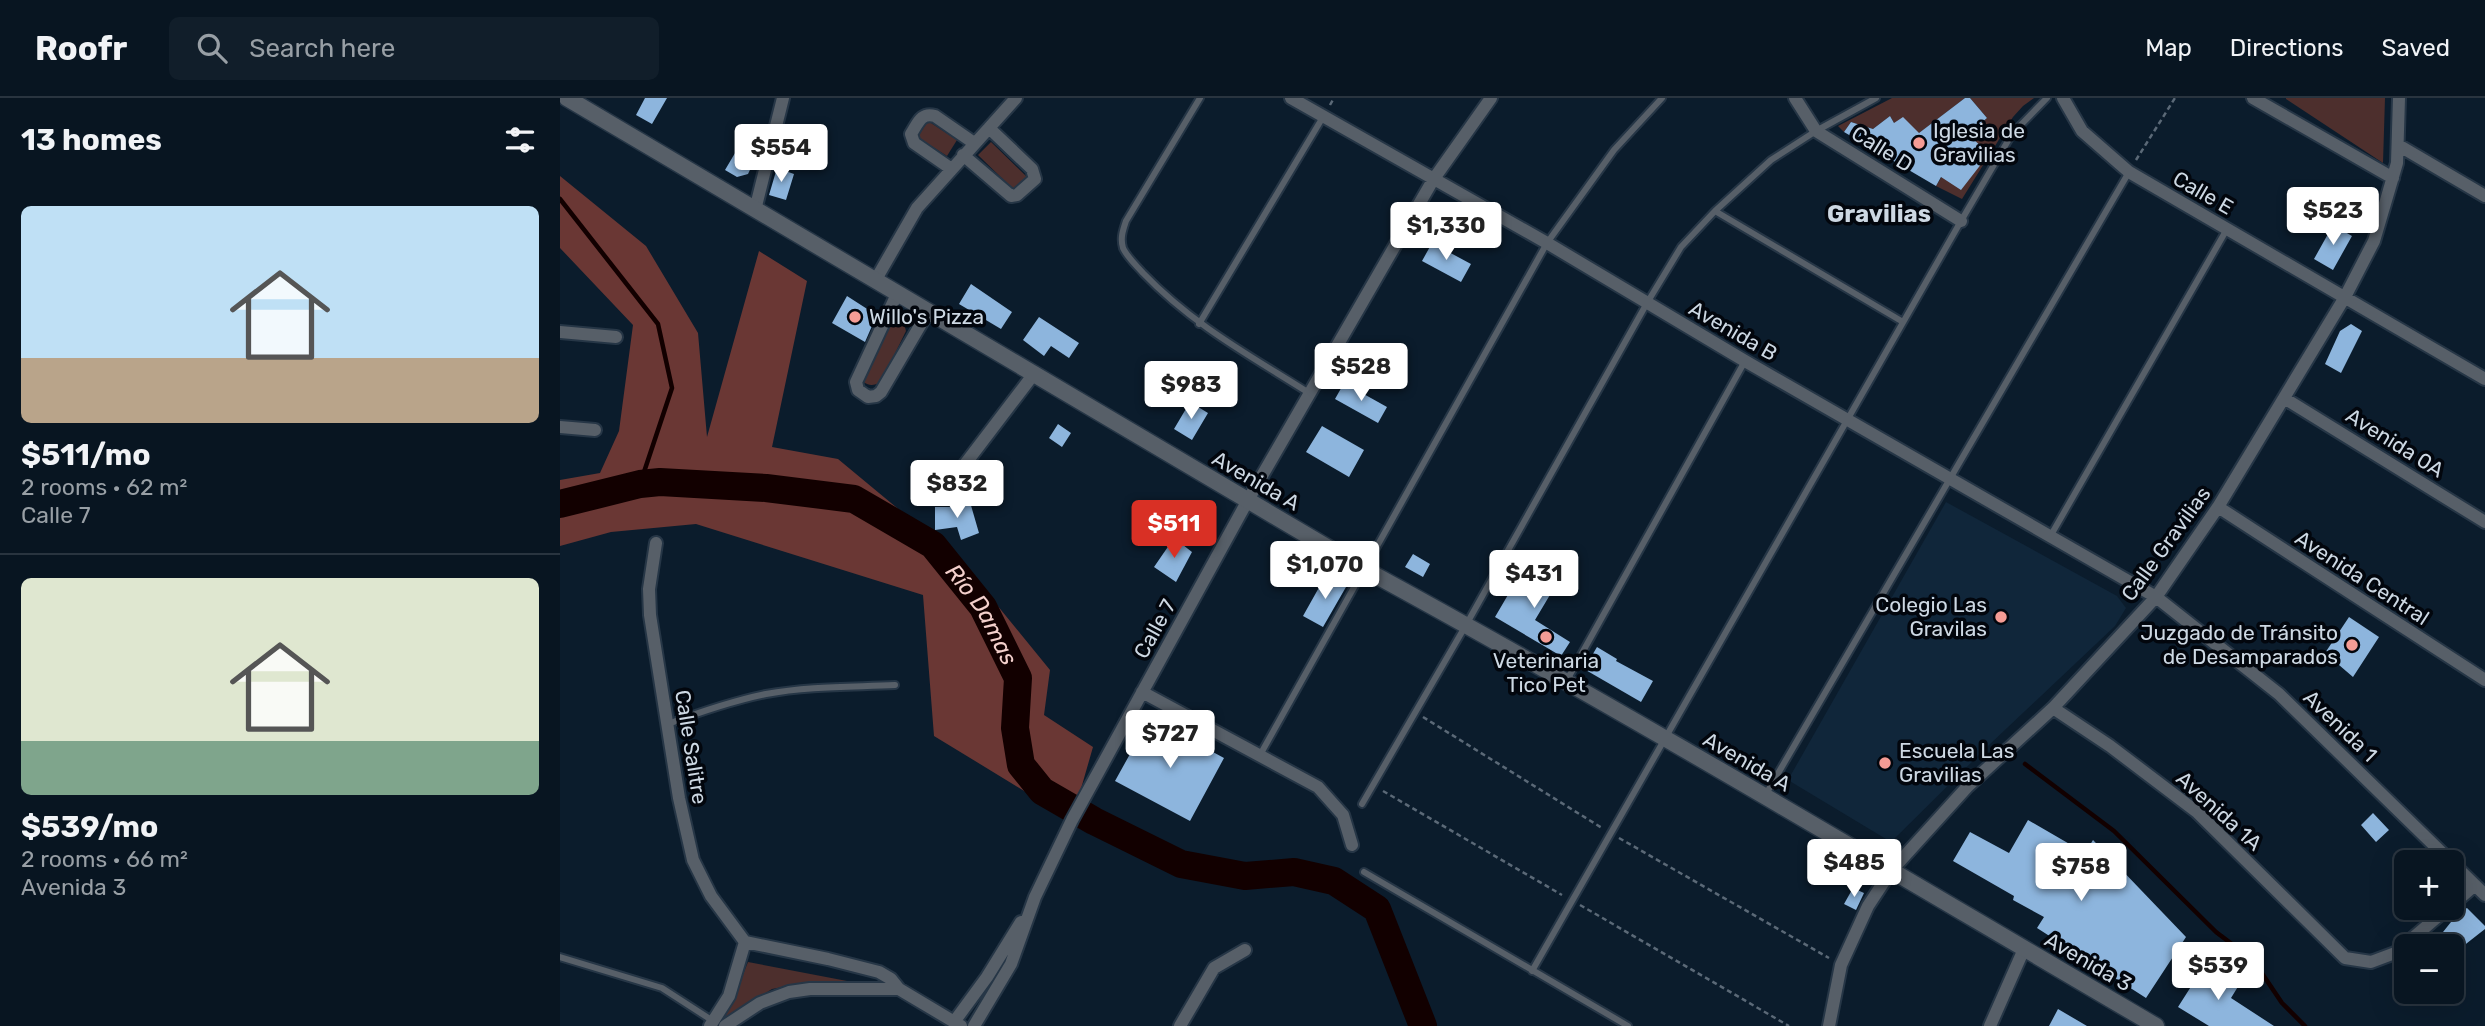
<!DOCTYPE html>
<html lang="en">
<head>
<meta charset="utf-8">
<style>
	body { margin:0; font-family:Rubik,sans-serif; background:#111e2a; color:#f1f3f6; height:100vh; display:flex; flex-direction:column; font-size:26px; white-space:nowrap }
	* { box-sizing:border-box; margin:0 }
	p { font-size:23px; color:#989fa5 }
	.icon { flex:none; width:38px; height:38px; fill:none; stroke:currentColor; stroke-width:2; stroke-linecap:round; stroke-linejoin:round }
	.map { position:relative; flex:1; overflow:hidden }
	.details { display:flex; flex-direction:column; background:#081521; width:560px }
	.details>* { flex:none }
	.fabs { position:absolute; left:1834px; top:752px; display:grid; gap:14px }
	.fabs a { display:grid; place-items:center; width:70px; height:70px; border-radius:10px; background:#081521; box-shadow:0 7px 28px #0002,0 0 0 2px #29343f; font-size:35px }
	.price { position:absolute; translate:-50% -60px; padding:0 16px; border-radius:7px; background:#fff; color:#222; font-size:23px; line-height:46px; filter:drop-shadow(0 2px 4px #0008) }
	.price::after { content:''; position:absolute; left:50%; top:42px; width:21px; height:16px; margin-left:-10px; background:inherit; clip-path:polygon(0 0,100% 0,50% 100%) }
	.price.selected { background:#d93025; color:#fff }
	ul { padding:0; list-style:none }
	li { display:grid; align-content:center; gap:14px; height:371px; padding:0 21px }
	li+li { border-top:2px solid #29343f }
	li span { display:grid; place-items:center; height:217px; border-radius:10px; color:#555 }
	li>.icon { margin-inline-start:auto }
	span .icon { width:126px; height:126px; fill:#fffc; stroke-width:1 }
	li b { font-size:30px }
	h2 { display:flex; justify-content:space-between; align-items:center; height:84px; padding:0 21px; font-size:30px }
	header { display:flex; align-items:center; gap:42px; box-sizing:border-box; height:98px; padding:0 35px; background:#081521; border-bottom:2px solid #29343f }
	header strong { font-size:33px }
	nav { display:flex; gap:38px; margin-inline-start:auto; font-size:24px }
	.search { width:490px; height:63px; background:#111e2a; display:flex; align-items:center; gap:18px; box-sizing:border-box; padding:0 24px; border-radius:10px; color:#989fa5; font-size:26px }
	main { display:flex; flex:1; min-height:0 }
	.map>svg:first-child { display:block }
</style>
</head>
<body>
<header>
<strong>Roofr</strong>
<div class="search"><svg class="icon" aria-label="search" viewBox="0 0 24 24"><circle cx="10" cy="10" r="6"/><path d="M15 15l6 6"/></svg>Search here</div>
<nav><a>Map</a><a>Directions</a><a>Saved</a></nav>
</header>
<main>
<section class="details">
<h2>13 homes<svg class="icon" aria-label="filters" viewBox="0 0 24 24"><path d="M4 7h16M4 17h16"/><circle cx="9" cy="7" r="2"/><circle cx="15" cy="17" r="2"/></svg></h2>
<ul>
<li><span style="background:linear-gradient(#bfe0f5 70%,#b9a48a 0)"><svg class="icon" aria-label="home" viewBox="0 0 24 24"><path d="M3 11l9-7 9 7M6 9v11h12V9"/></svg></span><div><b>$511/mo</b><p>2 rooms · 62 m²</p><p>Calle 7</p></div></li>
<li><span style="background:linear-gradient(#dfe7d0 75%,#7fa58c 0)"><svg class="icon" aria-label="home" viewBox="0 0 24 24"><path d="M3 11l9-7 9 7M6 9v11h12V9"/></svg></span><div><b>$539/mo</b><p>2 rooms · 66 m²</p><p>Avenida 3</p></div></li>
</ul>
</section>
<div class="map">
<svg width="1925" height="928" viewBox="0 0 1925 928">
	<rect width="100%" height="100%" fill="#0b1c2c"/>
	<!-- built -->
	<path fill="#10263a" d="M1386,404l171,94 9,12 -11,18 -126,119 -98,97 -103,-62z"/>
	<!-- green -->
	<path fill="#4d2f2d" d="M1332,0h73l-51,39 -20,-14 -4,-7 -17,13 -22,-7 -7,10 -6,-6z
		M1410,0h64l-11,8 -10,11 -51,82 -26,-13 32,-52 19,-16z
		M1726,0h99l-2,65 -97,-64z
		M368,23l29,19 -10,16 -30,-19z
		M431,44l36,35 -13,13 -36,-35z
		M331,219l12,3 3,11 -25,51c-8,4 -12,4 -19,-1z
		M188,864l120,23 -64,-2 -32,6 -58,36 17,-21z"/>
	<!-- forest -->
	<path fill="#6a3734" d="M0,78l86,70 52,87 9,104 52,-186 48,30 -35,166 66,12 123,102 89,109 -6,45 49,32 -21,73 -138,-84 -11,-141 -227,-71 -85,8 -51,14v-66l40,-7 19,-42 14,-106 -73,-77z"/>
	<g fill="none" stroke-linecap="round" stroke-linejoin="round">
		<!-- stream -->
		<path stroke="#120000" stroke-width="4.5" d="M0,101l98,125 14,64 -32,96
			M1465,666l89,67 102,101 37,28 29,43 23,23"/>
		<!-- river -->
		<path stroke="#120000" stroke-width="28" id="s1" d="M0,406l80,-20 20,-2 106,6 88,11 79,46 50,62 35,71 -3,50 6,37 21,26 52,30 87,43 64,12 49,-4 40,9 43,28 46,117"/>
	</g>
	<!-- building -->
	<path fill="#8db5dd" d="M85,0h22l-15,26 -16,-9z
		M1405,0h5l17,20 -19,16 21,20 -28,36 -20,-13 -5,9 -92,-54 7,-10 22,7 17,-13 4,7 9,-6 16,16z
		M178,50l18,9 -8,17 -11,3 -12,-7z
		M217,70l17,6 -8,26 -17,-5z
		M1773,127l19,11 -19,34 -19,-11z
		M872,145l39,21 -10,18 -39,-21z
		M411,186l41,28 -11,17 -42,-25z
		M287,198l28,18v5l-10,23 -33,-19z
		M479,219l40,26 -10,15 -18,-12 -7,10 -21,-16z
		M1791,226l11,7 -21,42 -16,-9 15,-33z
		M784,285l43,24 -9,16 -43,-24z
		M630,304l18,11 -16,27 -18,-11z
		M498,326l13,9 -9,14 -13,-9z
		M762,328l42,24 -15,27 -43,-25z
		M410,404l9,31 -18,7 -4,-13 -22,3v-23h17z
		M614,440l18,14 -16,30 -22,-15z
		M853,456l17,10 -7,13 -18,-10z
		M983,464l20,11 -28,47 35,22 -9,14 -66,-39 17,-29 12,6z
		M766,477l20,12 -23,40 -20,-11z
		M1789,519l30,20 -26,40 -28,-24z
		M1037,549l20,12 -1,2 37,20 -12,21 -57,-33z
		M590,620l74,40 -34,63 -75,-40z
		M1813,715l16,17 -13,12 -15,-17z
		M1468,722l57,33 8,-13 93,97 -40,61 -109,-70 7,-11 -31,-17 1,-4 -61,-35 17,-29 39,21z
		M1293,790l11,5 -8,17 -12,-6z
		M1907,810l18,18v3l-23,18 -19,-15 16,-20z
		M1646,865l33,22 -8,13 43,28h-65l-31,-19z
		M1498,911l29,17h-38z"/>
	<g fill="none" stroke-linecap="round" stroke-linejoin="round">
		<!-- service casing -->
		<g stroke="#263646" stroke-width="10">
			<path id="service" d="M640,0l-74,123c-3,9 -6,17 -3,27 4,9 13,17 20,25 50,52 106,82 166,120
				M1155,113l188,111
				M639,226l124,-207
				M1491,437l176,-306
				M1007,582l178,-319
				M108,626c32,-12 64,-23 98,-30 42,-8 86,-7 129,-9
				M700,657l287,-512 67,-93 48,-52
				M1206,696l363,-622
				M802,706l104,-179 181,-322 34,-56 34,-36 56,-51 45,-29 60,-33
				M804,774l264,154
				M0,859l102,31 51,33
				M972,873l429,-750 51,-87 35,-36"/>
		</g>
		<!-- minor casing -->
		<g stroke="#263646" stroke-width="16">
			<path id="minor" d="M731,0l256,145 198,118 411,236 123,97 206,201
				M1235,0l21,33 145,90
				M1503,0l19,33 47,41 356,207
				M1693,0l140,80
				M1838,47l87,51
				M403,57l48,41 6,-1 18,-16 -3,-10 -43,-41
				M390,70l-36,-25 -3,-9c7,-11 10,-22 24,-18l39,27
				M195,112l28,-112
				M315,183l42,-73 99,-110
				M337,196l-41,88 2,8 10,7 8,-1 5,-4 47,-80
				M0,234l56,5
				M1724,300l201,124
				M0,329l35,3
				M393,382l80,-105
				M1658,409l267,173
				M96,445l-7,46 1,26 29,183 14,62 18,36 34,46 -16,54 -19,30
				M582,594l176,95 25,28 9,30
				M1493,610l57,38 87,66 148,146 26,4 24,-9 53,-45
				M1892,807l23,-20
				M185,844l83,17 51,13 12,7 8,10
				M394,924l33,-45 34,-55
				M165,928l35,-23 29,-11 21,-3h89l62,37
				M414,928l37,-62 24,-67 37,-77 176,-320 185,-320 58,-82
				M620,928l34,-58 31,-18
				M1269,928l12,-61 27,-59 23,-35 77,-85 85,-78 103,-111 62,-90 127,-210 29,-56 23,-78 2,-65
				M1430,928l34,-77"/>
		</g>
		<!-- tertiary casing -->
		<g stroke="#263646" stroke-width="19">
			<path id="tertiary" d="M7,0l797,471c268,146 529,303 792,457"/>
		</g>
		<!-- path -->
		<path stroke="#5b6977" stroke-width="2.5" stroke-dasharray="5 3.5" stroke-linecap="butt" d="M770,7l4,-7
			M1576,62l39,-62
			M863,619l179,111
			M823,693l179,104
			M1059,740l210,120
			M1020,807l209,121"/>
		<!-- service -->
		<use href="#service" stroke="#575f68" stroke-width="6"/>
		<!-- minor -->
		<use href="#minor" stroke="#575f68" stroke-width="12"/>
		<!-- tertiary -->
		<use href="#tertiary" stroke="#575f68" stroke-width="16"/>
	</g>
	<!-- markers -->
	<g fill="#f59c95" stroke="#02060d" stroke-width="2.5">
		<circle cx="1359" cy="45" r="7"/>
		<circle cx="295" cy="219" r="7"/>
		<circle cx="1441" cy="519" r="7"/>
		<circle cx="986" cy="539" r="7"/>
		<circle cx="1792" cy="547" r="7"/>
		<circle cx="1325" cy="665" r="7"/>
	</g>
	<g text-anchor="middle" stroke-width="7" stroke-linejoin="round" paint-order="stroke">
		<!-- poi labels -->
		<g font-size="21" fill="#cdd8e3" stroke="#02060d" text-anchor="start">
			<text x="1373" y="40">Iglesia de<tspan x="1373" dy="24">Gravilias</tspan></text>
			<text x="309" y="226">Willo's Pizza</text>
			<text x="1427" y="514" text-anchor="end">Colegio Las<tspan x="1427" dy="24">Gravilas</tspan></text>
			<text x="1778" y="542" text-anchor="end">Juzgado de Tránsito<tspan x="1778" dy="24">de Desamparados</tspan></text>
			<text x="986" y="570" text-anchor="middle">Veterinaria<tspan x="986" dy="24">Tico Pet</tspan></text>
			<text x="1339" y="660">Escuela Las<tspan x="1339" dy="24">Gravilias</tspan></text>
		</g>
		<!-- street labels -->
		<g font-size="21" fill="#cdd8e3" stroke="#02060d">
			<text transform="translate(1322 51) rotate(32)" y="7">Calle D</text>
			<text transform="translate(1643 95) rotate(30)" y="7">Calle E</text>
			<text transform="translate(1173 233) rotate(30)" y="7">Avenida B</text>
			<text transform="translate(1835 345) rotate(32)" y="7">Avenida 0A</text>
			<text transform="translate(696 383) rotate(30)" y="7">Avenida A</text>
			<text transform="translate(1606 446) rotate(-54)" y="7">Calle Gravilias</text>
			<text transform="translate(1802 480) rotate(33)" y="7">Avenida Central</text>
			<text transform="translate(595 531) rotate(-61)" y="7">Calle 7</text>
			<text transform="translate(1780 628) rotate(44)" y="7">Avenida 1</text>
			<text transform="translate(131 649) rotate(81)" y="7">Calle Salitre</text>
			<text transform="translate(1187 664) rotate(30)" y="7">Avenida A</text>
			<text transform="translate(1659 713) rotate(42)" y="7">Avenida 1A</text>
			<text transform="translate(1528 864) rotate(30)" y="7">Avenida 3</text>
		</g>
		<!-- water labels -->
		<g font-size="23" font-style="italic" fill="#f4d0cc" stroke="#02060d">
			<text dy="8" stroke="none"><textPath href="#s1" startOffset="474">Río Damas</textPath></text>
		</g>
		<!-- quarter labels -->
		<g font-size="24" font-weight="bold" fill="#cdd8e3" stroke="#02060d">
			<text x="1319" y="124">Gravilias</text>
		</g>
	</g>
</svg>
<div class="fabs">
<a>+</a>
<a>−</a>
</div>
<b class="price" style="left:221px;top:86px">$554</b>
<b class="price" style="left:1773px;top:149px">$523</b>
<b class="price" style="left:886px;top:164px">$1,330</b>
<b class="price" style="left:801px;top:305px">$528</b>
<b class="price" style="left:631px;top:323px">$983</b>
<b class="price" style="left:397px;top:422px">$832</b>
<b class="price selected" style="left:614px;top:462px">$511</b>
<b class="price" style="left:765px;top:503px">$1,070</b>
<b class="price" style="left:974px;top:512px">$431</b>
<b class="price" style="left:610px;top:672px">$727</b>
<b class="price" style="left:1294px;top:801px">$485</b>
<b class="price" style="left:1521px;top:805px">$758</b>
<b class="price" style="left:1658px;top:904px">$539</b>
</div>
</main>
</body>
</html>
